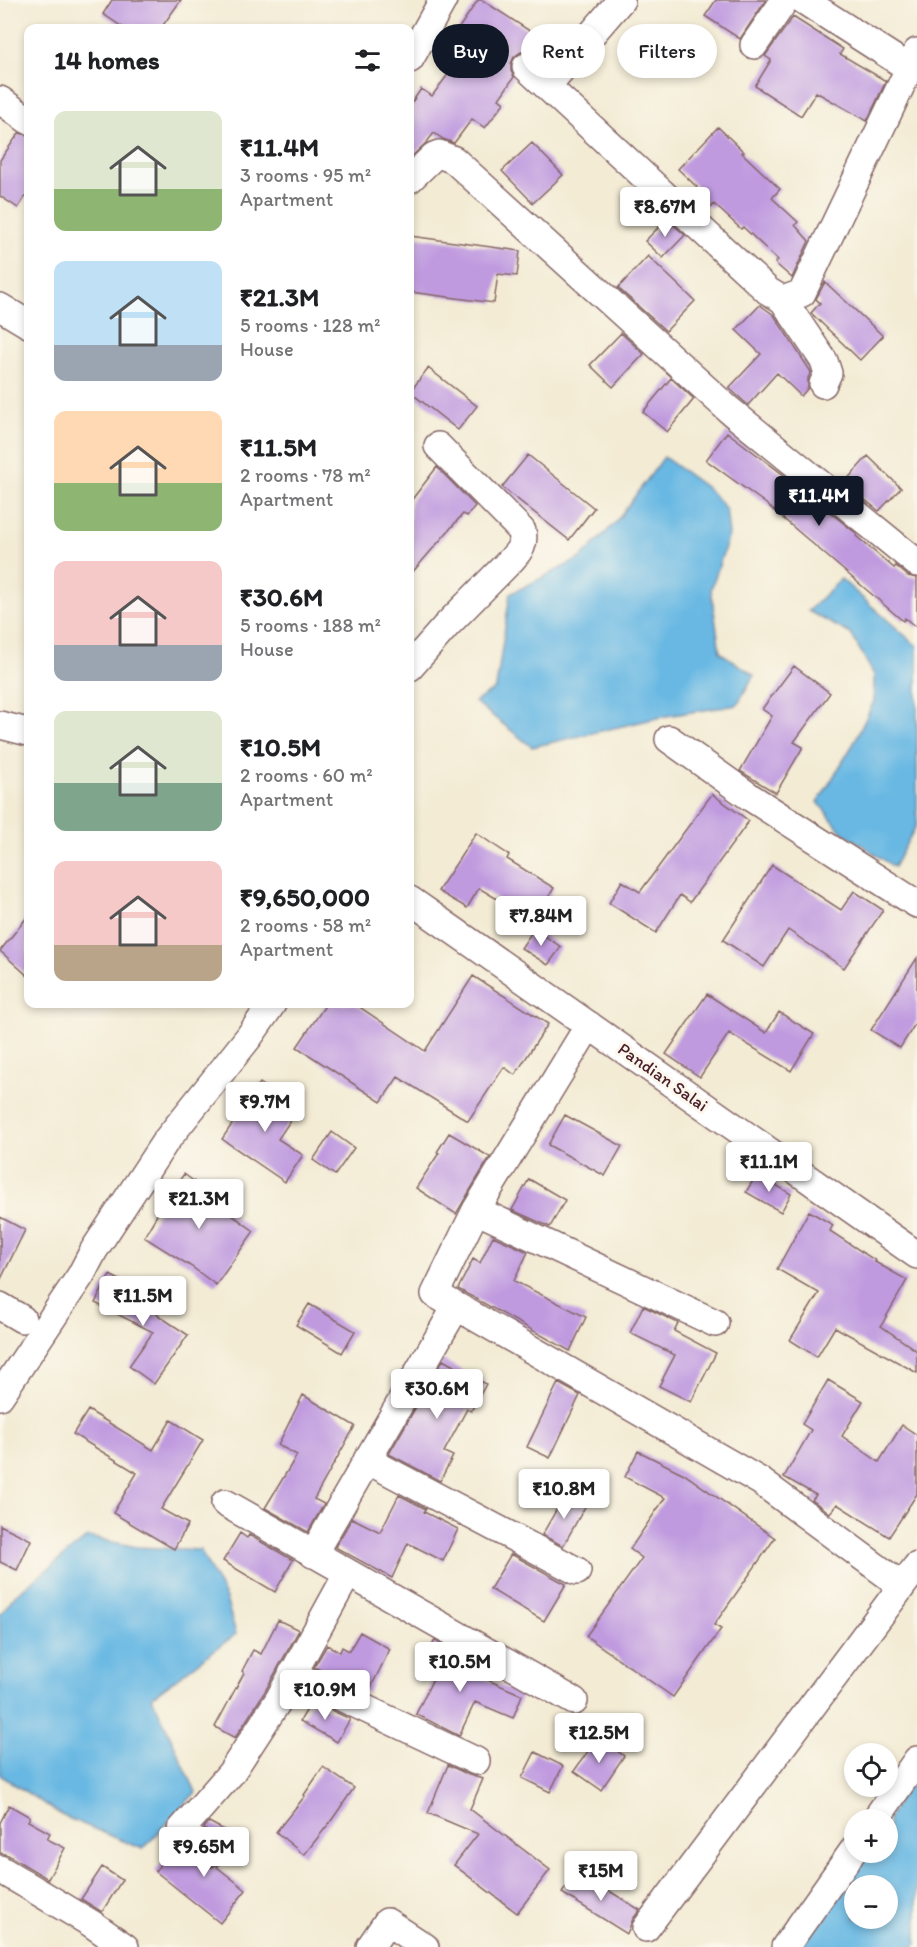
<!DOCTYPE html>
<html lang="en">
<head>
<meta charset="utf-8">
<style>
	body { margin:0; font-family:Itim,sans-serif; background:#f2f2f2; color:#202124; height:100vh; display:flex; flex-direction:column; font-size:22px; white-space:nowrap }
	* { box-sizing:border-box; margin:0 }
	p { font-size:20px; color:#757577 }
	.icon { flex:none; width:33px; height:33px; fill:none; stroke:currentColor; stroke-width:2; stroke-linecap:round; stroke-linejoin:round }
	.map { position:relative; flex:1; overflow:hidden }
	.sheet { position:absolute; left:24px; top:24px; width:390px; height:984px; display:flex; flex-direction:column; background:#fff; border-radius:12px; box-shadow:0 3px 9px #0003 }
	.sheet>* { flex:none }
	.top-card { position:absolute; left:432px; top:24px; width:394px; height:54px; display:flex; gap:12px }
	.fabs { position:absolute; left:844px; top:1743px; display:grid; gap:12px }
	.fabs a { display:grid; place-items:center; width:54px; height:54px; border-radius:50%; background:#fff; box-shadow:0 3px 9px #0003; font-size:30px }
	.price { position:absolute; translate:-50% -51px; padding:0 14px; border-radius:6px; background:#fff; color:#222; font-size:20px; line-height:39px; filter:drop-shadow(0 2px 3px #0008) }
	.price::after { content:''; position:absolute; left:50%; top:36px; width:18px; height:14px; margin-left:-9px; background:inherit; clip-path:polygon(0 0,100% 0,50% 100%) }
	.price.selected { background:#111827; color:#fff }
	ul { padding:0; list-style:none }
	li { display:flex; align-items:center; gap:18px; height:150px; padding:0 30px }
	li span { display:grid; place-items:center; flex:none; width:168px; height:120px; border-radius:12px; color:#555 }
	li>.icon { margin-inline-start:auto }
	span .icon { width:72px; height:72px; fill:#fffc; stroke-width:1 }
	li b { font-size:26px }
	h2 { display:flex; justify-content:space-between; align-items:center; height:72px; padding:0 30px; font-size:26px }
	.chip { padding:0 21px; border-radius:27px; background:#fff; box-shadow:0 3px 9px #0003; font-size:21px; line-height:54px }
	.chip.selected { background:#111827; color:#fff }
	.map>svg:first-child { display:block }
</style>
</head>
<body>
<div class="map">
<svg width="917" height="1947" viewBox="0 0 917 1947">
	<rect width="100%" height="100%" fill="#fbf7ec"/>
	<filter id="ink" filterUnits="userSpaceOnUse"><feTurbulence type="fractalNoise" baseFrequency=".0167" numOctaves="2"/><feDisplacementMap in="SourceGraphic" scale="12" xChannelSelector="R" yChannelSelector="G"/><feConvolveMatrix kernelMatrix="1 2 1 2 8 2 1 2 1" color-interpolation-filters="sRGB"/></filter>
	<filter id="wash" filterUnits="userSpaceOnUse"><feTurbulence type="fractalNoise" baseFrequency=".008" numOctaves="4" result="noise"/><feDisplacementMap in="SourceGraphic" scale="24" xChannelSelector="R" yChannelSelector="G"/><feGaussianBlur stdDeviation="1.35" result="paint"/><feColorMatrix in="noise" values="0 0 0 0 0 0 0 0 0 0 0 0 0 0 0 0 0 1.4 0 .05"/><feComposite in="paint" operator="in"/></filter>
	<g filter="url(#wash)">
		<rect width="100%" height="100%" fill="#f3ebd4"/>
		<!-- water -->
		<path fill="#68b8e3" stroke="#596c87" stroke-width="1.5" fill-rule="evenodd" d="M664,457l44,32 18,20 3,26 -18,54 9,63 34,23 -17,30 -71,11 -134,31 -57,-45 21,-14 14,-94 71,-36 34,-35z
			M841,579l76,67v178l-23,43 -54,-37 -22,-28 36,-59 20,-42v-26l-23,-41 -43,-23z
			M88,1537l49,10 63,3 26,49 10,35 -84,63 44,95 -53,57 -80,-33 -63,-41v-160l15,-20z
			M917,1765v178l-3,4h-127l68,-95h33v-32zM855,1886h33v32h-33z"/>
		<g id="blocks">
			<!-- building -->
			<path fill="#bf9adf" d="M112,0h69l-20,28h-37l-21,-14z
				M478,0h4l57,37 -10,15h-8l-7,5 -3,7v7l3,6 -15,22 5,4 -19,25 -13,-9 -18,24 -11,-4 -9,-6 -7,9 -17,16v-53l11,-16 11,7 26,-35 -15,-10z
				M716,0h50l-26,39 -35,-23z
				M793,17l50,32 -3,5 46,27 -19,40 -51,-29 -15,24 -46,-30 16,-26 -6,-4z
				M718,127l26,25 -2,1 38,36 -8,9 26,24 -3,3 14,16 -17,37 -17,-15 3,-3 -35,-33 -2,2 -27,-25 -3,4 -19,-16 5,-5 -19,-18z
				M19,133l9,2v58l-10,15 -18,-12v-36z
				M532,143l31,32 -30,28 -31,-32z
				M667,219l18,16 -22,23 -18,-17z
				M410,236l110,15 -3,25 -19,-2 -4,29 -84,-11z
				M648,256l47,45 -29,30 -48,-43z
				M825,282l58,54 -23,24 -49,-47 9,-10 -4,-4z
				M760,305l14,10 37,57 -3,6v10l-7,8 -24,-23 -29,32 -19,-17 32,-34 -25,-24z
				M621,333l23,21 -31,33 -23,-22z
				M428,368l49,38 -19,24 -48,-38z
				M671,378l23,21 -27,33 -24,-20z
				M727,432l62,47 -1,2 32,27 2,-2 35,28 -1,2 38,32 2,-2 12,10 9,2v50l-12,-10 -2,3 -138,-118 -59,-43z
				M528,455l66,53 -25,32 -67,-53z
				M868,456l33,32 -22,23 -35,-28z
				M437,467l38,39 -8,10 -4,-2 -53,61v-73z
				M794,666l36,27 -36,49 9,5 -27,46 -36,-22 32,-55 -10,-7z
				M712,794l37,27 -59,81 -10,-7 -24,38 -47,-30 13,-22 18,11z
				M476,833l33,22 -2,4 47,29 -20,33 -55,-33 -12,20 -29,-17z
				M772,865l69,45 13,-19 29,19 -39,58 -56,-38 -24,37 -41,-27z
				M28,916v60l-28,-25z
				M534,929l27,18 -13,18 -27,-17z
				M917,958v63l-17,27 -29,-18z
				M473,976l75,48 -33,51 -11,-8 -36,54 -70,-44 -17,25 -84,-55 29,-43h29l70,47z
				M707,994l59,39 13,-21 35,22 -23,37 -62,-38 -29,44 -34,-23z
				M260,1083l38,26 -20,30 25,16 -18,27 -63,-43z
				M565,1115l57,31 -17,30 -57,-31z
				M332,1132l22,16 -19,27 -22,-15z
				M449,1133l41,24 -34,57 -40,-26 23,-35 -2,-1z
				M184,1174l39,29 -2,4 33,24 -38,54 -24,-18 -48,-30 24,-41z
				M757,1174l34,20 -10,18 -35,-20z
				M529,1179l36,21 -15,27 -38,-17z
				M809,1211l24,14 -3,6 46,30 -1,1 32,18 -26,46 36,25v22l-82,-46 -18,30 -27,-17 29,-47 -42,-24z
				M0,1217l25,13 -25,51z
				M493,1236l35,16 -14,29 72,36 -16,34 -112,-62 15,-30 7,4z
				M110,1275l39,20 -5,11 44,29 -34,49 -25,-18 24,-34 -58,-29z
				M309,1304l46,27 -13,22 -46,-28z
				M643,1306l35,17 -4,8 42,22 -25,49 -32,-16 16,-31 -45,-22z
				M443,1360l43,24 -15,27 -4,-2 -23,43 9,4 -13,25 -51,-27z
				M828,1380l35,21 -21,35 37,26 23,-37 15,10v59l-28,43 -52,-33 -7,9 -18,-13 4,-5 -32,-18 27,-47 -9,-6z
				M558,1383l22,12 -30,63 -23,-11z
				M303,1395l52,31 -41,73 10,5 -16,28 -43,-24 32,-53 -19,-10z
				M88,1410l65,40 18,-30 32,20 -42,69 27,15 -14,25 -61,-36 24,-40 -64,-39z
				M638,1451l46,23 91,64 -61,87 7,4 -48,68 -87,-61 56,-78 -12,-9 35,-51 -40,-21z
				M566,1493l20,12 -23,41 -21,-11z
				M399,1495l27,14 -2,3 34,17 -15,32 -35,-18 -16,35 -57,-31 17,-29 28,14z
				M0,1525l31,15 -14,30 -17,-8z
				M240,1533l7,5 2,-3 44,25 -18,32 -52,-31z
				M511,1554l55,30 -22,37 -54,-32z
				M278,1620l21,10 -35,63 -29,45 -20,-11 29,-54 -2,-2 11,-21 8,4z
				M360,1632l30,17 -22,44 -54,-26 13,-22 13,7 2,-5 7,4z
				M435,1640l22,13 -6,11 71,31 -9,23 -38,-16 -16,34 -43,-22 22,-46 -14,-7z
				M312,1701l38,18 -13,23 -37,-21z
				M598,1737l26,19 -23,34 -27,-19z
				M535,1752l28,14 -13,26 -28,-14z
				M448,1765l21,10 14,4 -13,30 80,61 -33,43 -63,-48 24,-31 -50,-21z
				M323,1767l31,21 -23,33 -27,34 -28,-23 29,-36 -1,-1z
				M9,1805l21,12 -2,4 22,12 -3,6 18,9 -17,31 -40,-24 -8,-2v-30z
				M209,1822l32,17 -24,28 29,23 -26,33 -65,-52 21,-25 22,18 7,3h8l7,-5 3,-7v-8l-5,-7 -14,-12z
				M102,1867l20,13 -20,32 -21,-13z
				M577,1871l63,39 -7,9 -6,15 -65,-41z"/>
		</g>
	</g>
	<g filter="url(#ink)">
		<use href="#blocks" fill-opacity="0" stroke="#856666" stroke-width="1.5"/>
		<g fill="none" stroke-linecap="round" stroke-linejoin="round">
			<!-- minor casing -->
			<g stroke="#856666" stroke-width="30">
				<path id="minor" d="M803,0l106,68
					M754,45l31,-45
					M410,59l33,-59
					M526,67l242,224 15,9 19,-7 115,-241
					M547,86l74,-86
					M0,100l28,20
					M410,179l24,-23 5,-2 15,6 274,249 189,154
					M783,300l41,61 4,12 -5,11
					M0,307l28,17
					M410,667l36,-41 66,-67c8,-9 13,-15 10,-28l-84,-85
					M0,725l28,7
					M669,739l81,58 167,107
					M410,900l507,355
					M589,1025l-113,185 -41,84 325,187 142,105
					M476,1210l239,113
					M0,1306l22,13
					M0,1396l81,-121 13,-25 71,-108 84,-105 23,-33
					M367,1460l210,111
					M225,1503l349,198
					M313,1554l143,-247
					M292,1674l184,87
					M875,1820l42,-60
					M208,1852l-27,-22 50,-57 47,-72 70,-128
					M0,1869l92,55 33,23
					M646,1928l271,-362
					M370,1947l17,-25 38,25
					M785,1947l70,-99"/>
			</g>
			<!-- minor -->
			<use href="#minor" stroke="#fff" stroke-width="27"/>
		</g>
	</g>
	<g text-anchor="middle" stroke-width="6" stroke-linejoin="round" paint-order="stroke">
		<!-- street labels -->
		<g font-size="18" fill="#4a1f2b" stroke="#fbf7ec">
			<text transform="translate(663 1077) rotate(35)" y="6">Pandian Salai</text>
		</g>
	</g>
</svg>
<div class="fabs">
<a><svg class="icon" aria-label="locate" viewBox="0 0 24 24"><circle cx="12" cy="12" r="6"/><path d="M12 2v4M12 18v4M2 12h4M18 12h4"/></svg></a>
<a>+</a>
<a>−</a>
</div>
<b class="price" style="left:665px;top:238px">₹8.67M</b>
<b class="price selected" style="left:819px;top:527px">₹11.4M</b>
<b class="price" style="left:541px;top:947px">₹7.84M</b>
<b class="price" style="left:265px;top:1133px">₹9.7M</b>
<b class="price" style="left:769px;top:1193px">₹11.1M</b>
<b class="price" style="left:199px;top:1230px">₹21.3M</b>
<b class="price" style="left:143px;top:1327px">₹11.5M</b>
<b class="price" style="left:437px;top:1420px">₹30.6M</b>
<b class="price" style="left:564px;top:1520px">₹10.8M</b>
<b class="price" style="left:460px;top:1693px">₹10.5M</b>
<b class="price" style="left:325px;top:1721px">₹10.9M</b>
<b class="price" style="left:599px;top:1764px">₹12.5M</b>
<b class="price" style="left:204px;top:1878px">₹9.65M</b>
<b class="price" style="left:601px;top:1902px">₹15M</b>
<div class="top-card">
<a class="chip selected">Buy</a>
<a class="chip">Rent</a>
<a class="chip">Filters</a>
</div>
<section class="sheet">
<h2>14 homes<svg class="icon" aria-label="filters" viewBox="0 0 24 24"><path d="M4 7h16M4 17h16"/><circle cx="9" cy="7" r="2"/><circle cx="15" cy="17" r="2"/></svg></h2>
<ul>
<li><span style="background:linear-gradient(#dfe7d0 65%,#8fb573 0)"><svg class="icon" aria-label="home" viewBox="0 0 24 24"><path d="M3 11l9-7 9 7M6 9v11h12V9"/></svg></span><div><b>₹11.4M</b><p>3 rooms · 95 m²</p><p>Apartment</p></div></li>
<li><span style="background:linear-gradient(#bfe0f5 70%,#9aa5b1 0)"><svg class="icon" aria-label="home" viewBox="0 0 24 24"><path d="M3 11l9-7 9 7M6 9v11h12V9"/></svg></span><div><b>₹21.3M</b><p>5 rooms · 128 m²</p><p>House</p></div></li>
<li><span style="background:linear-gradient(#ffd9b3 60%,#8fb573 0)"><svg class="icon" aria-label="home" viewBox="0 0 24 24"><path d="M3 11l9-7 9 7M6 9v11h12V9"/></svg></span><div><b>₹11.5M</b><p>2 rooms · 78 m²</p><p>Apartment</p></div></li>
<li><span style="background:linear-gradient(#f6c9c9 70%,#9aa5b1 0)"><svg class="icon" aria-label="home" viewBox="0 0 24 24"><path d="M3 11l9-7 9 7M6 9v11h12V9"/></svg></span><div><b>₹30.6M</b><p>5 rooms · 188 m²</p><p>House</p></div></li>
<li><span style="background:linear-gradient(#dfe7d0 60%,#7fa58c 0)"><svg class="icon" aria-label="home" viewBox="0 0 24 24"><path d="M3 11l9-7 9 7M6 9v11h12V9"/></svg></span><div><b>₹10.5M</b><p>2 rooms · 60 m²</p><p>Apartment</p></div></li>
<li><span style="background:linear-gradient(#f6c9c9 70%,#b9a48a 0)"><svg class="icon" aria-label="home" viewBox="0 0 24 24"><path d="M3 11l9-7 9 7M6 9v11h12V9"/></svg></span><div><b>₹9,650,000</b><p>2 rooms · 58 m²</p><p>Apartment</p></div></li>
</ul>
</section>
</div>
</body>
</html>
